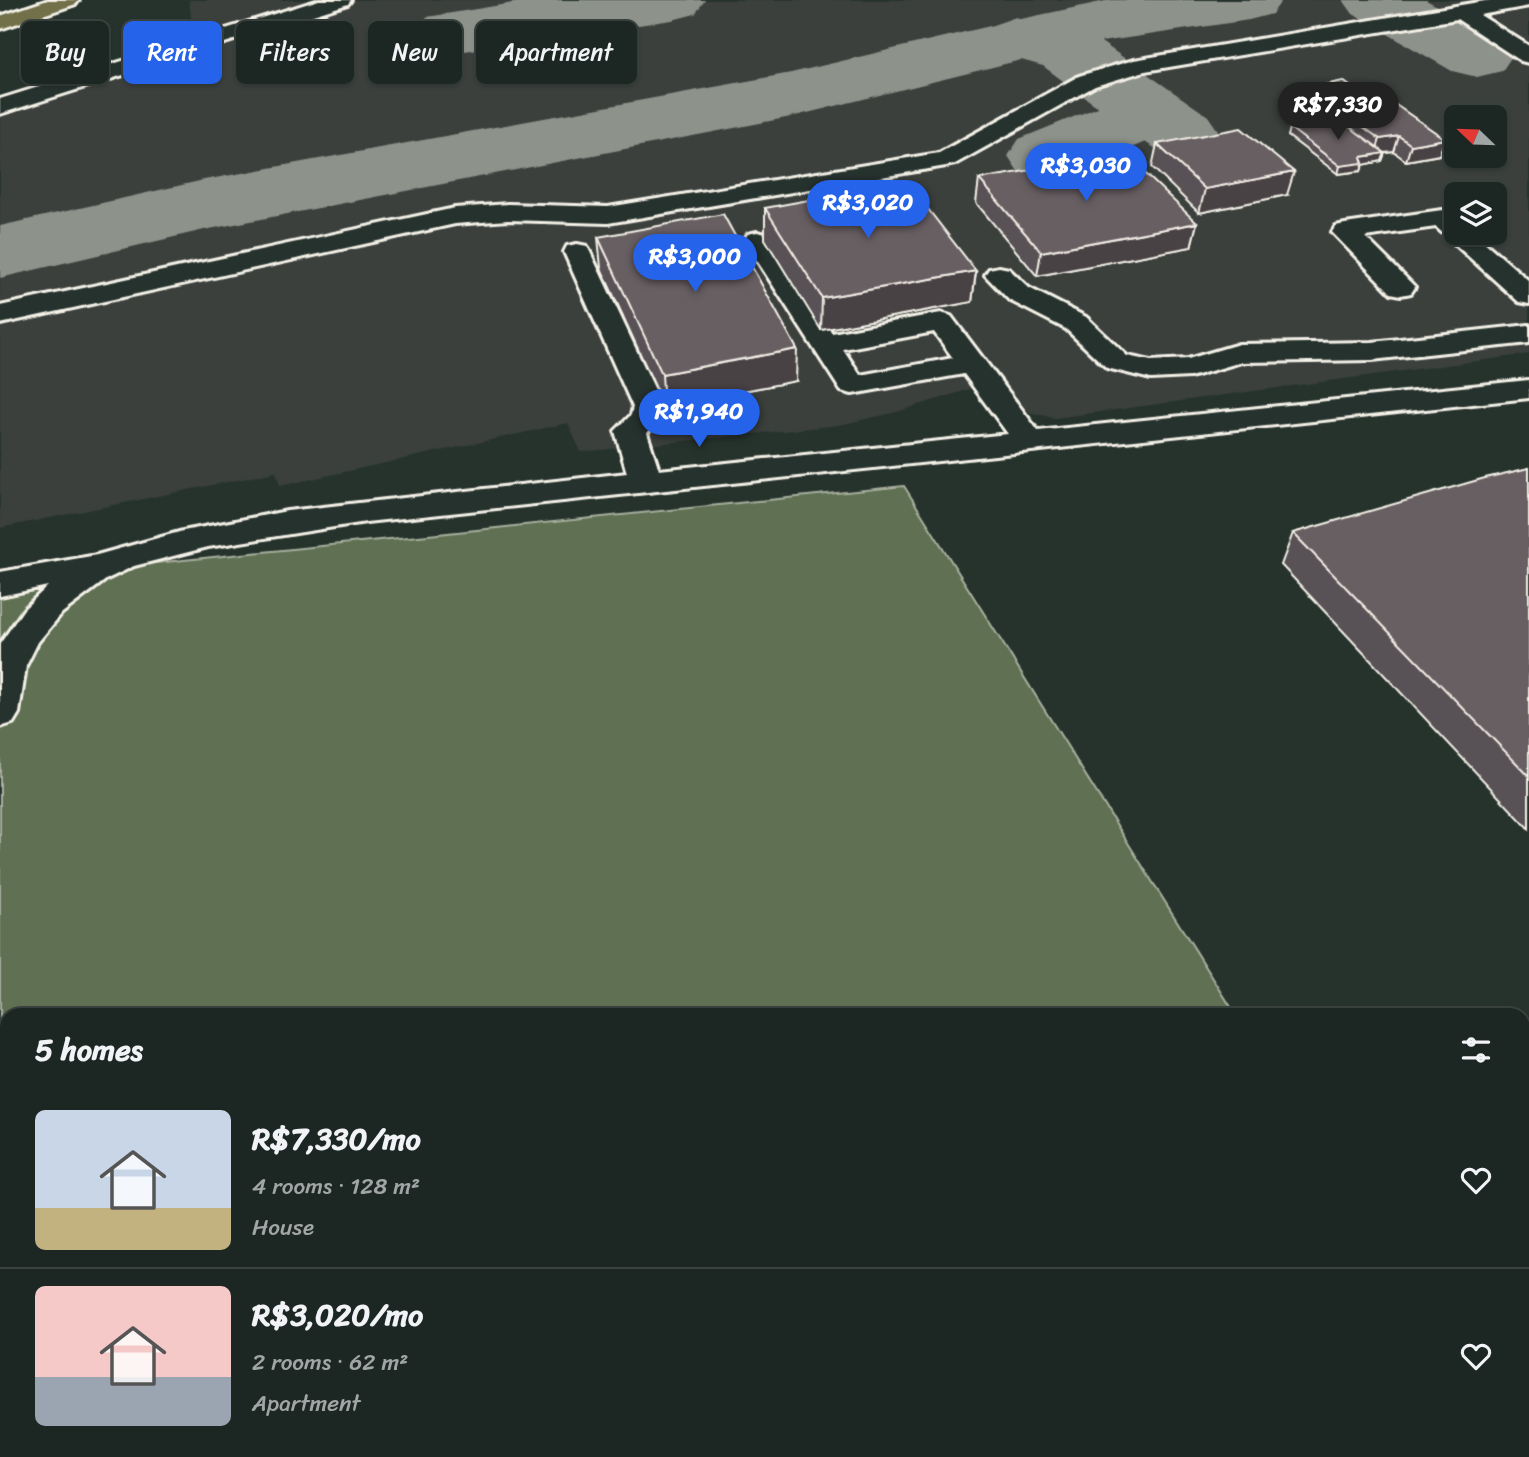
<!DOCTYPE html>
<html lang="en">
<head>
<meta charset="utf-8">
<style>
	body { margin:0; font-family:Sriracha,sans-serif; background:#29322f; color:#f1f3f6; height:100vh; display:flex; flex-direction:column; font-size:26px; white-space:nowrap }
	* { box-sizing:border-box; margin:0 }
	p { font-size:23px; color:#a0a5a5 }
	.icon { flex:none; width:38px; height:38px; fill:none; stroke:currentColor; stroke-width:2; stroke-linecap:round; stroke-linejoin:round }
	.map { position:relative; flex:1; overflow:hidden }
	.sheet { position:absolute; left:0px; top:1008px; width:1530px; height:450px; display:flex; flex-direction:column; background:#1c2622; border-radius:21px 21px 0 0; box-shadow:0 2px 5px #0004,0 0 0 2px #3a4340 }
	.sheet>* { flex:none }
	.guide { position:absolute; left:21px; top:21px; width:700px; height:63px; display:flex; gap:14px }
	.needle { width:46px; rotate:293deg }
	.tools { position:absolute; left:1444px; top:105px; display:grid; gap:14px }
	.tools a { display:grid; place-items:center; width:63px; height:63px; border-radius:10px; background:#1c2622; box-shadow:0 2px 5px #0004,0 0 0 2px #3a4340; font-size:35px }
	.price { position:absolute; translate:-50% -60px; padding:0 16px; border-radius:24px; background:#2563eb; color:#fff; font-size:23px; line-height:46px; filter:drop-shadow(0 2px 4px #0008) }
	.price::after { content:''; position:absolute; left:50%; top:42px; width:21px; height:16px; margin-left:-10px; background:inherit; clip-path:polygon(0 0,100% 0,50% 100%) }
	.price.active { background:#222; color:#fff }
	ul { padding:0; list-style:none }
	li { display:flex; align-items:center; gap:21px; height:175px; padding:0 35px }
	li+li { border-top:2px solid #3a4340 }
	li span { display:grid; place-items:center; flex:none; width:196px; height:140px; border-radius:10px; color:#555 }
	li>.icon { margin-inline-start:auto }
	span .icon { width:84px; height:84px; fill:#fffc; stroke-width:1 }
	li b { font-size:30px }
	h2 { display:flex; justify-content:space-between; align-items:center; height:84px; padding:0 35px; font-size:30px }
	.chip { padding:0 24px; border-radius:10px; background:#1c2622; box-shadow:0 2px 5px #0004,0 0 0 2px #3a4340; font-size:24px; line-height:63px }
	.chip.active { background:#2563eb; color:#fff }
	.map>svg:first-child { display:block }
</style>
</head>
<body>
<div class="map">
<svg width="1529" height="1457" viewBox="0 0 1529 1457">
	<rect width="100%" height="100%" fill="#26332d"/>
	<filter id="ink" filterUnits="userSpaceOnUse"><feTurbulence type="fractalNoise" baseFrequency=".0143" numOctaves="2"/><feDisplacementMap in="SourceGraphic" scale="14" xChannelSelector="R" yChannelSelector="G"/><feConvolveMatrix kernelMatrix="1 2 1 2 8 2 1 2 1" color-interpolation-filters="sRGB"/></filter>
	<g filter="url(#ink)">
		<!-- built -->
		<path fill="#3a403d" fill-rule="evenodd" d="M189,0h1340v354l-474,64 -31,-7 -28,-30 -103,32 -54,12 -258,27 -13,-29 -288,63 -4,-14 -276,56v-425l194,-63zM1456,117h38v39h-38zM1456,194h38v39h-38z"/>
		<!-- green -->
		<path fill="#5e7053" stroke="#a9b09e" stroke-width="2" d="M904,486l332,529h-1229v436h1502l4,6h-1513v-878z"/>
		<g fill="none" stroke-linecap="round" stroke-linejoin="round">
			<!-- taxiway -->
			<path fill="#8d928a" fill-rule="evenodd" d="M531,0h174l-10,14 -23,6 -221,33 -24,-6 -10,-15 10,-15z
				M1110,0h172l-10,14 -23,6 -148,22 107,74 11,16 -11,16c-23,6 -43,9 -63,-6l-70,31 -28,7 -28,-7 -11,-17 11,-17 79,-32 -55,-41 -22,-6 -230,57 -587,113 -204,48v-52l204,-46 587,-107 199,-47 26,-9 5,2z
				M1343,0h83l76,41 10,15 -10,15 -25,6 -25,-6 -99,-57z"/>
			<!-- minor casing -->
			<g stroke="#f4f1e8" stroke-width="6">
				<path id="minor" d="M319,0h32l-3,4 -348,110v-15z
					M1491,0h38v6l-49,9 49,31v17l-8,-2 -64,-42 -312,52 -50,15 -140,78 -9,2 -338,57 -100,-3 -53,4 -455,100v-18l455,-98 53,-4 100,3 331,-54 140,-77 55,-16z
					M1442,210l14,6v17h18l55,48v23l-10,-2 -83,-75 -71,10 50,50 -4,6 -10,2 -10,-2 -59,-61 4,-6 9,-2z
					M757,232l9,2 66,99 109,-20 10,3 87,115 491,-51v18l-1163,124 -158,25 -74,19 -27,13 -45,34 -24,29 -12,24 -7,47 -6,10 -13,4v-83l24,-35 24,-23 -48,10v-24l97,-17 86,-24 104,-20 340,-38 -12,-42 16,-16 2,-8 -69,-155 3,-6 10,-2 10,2 3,6 73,155 -2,11 -14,15 12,37 349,-36 -44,-60 -112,20 -11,-3 -97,-151 4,-6zM934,332l19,26 -93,17 -17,-26z
					M999,267l10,2 20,19 57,29 41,39 24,5 37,-2 51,-15 133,-2 157,-17v18l-157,17 -131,2 -51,15 -39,2 -44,-11 -41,-39 -57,-29 -24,-25 4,-6z"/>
			</g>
			<!-- major casing -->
			<g stroke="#f4f1e8" stroke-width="6">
				<path id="major" d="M48,0h31l-3,4 -76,25v-13z"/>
			</g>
			<!-- minor -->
			<use href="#minor" fill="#26332d" fill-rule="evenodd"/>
			<!-- major -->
			<use href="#major" fill="#726f4a" fill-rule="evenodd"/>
		</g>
		<!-- wall -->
		<path fill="#595155" stroke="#f4f1e8" stroke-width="2" d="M1314,87l58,15 -1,4 74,33 -6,16 -33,6 -12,-9 -9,1 -3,8 -19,4 -2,6 -23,3 -50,-38 2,-8 45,-8 -25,-18z
			M1157,144l130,51 -88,18 -47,-46z
			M979,179l218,44 -6,24 -154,29 -61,-73z
			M765,208l211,63 -4,31 -151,28 -56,-91z
			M598,237l198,144 -132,25 -63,-138z
			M1529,468v361l-248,-264 12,-32z"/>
		<!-- shaded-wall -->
		<path fill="#494245" stroke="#f4f1e8" stroke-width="2" d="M1357,104l-5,15 -10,-7 1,-5z
			M1399,136l-5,16 -9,1 -3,8 -19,4 -2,6 -23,3 2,-8 21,-9 14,-2 5,-16z
			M1445,139l-6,16 -33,6 5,-16z
			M1294,172l-7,23 -88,18 6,-24z
			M1197,223l-6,24 -154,29 4,-24z
			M976,271l-4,31 -151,28 1,-32z
			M797,349l-1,32 -132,25 -2,-32z"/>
		<!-- building -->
		<path fill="#685e63" stroke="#f4f1e8" stroke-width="2" d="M1343,81l29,21 -6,2 4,3 23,-4 52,36 -34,6 -12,-9 -19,3 -39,-28 20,-3 -4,-4 -14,3 -29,-20z
			M1339,119l46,34 -24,4 2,6 -23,3 -50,-38z
			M1241,128l53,44 -89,17 -48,-45z
			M1125,154l72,69 -156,29 -62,-73z
			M907,182l69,89 -154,27 -57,-90z
			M723,214l74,135 -135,25 -64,-137z
			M1529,468v308l-236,-243 192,-55z"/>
	</g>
</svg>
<div class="tools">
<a><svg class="needle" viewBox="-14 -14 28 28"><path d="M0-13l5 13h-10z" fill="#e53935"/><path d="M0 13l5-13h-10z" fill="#a0a5a5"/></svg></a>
<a><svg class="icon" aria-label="layers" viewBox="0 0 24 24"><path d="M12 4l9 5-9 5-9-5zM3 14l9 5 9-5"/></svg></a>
</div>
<b class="price active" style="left:1338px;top:142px">R$7,330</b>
<b class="price" style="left:1086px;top:203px">R$3,030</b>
<b class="price" style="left:868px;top:240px">R$3,020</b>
<b class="price" style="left:695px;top:294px">R$3,000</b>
<b class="price" style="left:699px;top:449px">R$1,940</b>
<div class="guide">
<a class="chip">Buy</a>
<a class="chip active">Rent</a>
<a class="chip">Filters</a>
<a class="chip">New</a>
<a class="chip">Apartment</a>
</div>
<section class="sheet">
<h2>5 homes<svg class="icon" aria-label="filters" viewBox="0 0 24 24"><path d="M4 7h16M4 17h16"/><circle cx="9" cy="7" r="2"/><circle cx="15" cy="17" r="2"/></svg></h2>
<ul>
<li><span style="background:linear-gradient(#c9d6e8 70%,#c2b280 0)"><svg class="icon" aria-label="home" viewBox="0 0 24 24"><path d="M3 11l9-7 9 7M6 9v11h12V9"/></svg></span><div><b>R$7,330/mo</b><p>4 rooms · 128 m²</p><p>House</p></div><svg class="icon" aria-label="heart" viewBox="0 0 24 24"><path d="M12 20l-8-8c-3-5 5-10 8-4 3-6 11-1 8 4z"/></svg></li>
<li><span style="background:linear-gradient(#f6c9c9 65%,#9aa5b1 0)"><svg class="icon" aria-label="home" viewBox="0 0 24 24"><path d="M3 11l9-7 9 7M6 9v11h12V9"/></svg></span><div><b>R$3,020/mo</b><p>2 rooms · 62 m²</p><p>Apartment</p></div><svg class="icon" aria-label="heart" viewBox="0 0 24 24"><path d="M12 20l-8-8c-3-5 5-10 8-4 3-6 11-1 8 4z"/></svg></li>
</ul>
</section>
</div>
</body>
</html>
